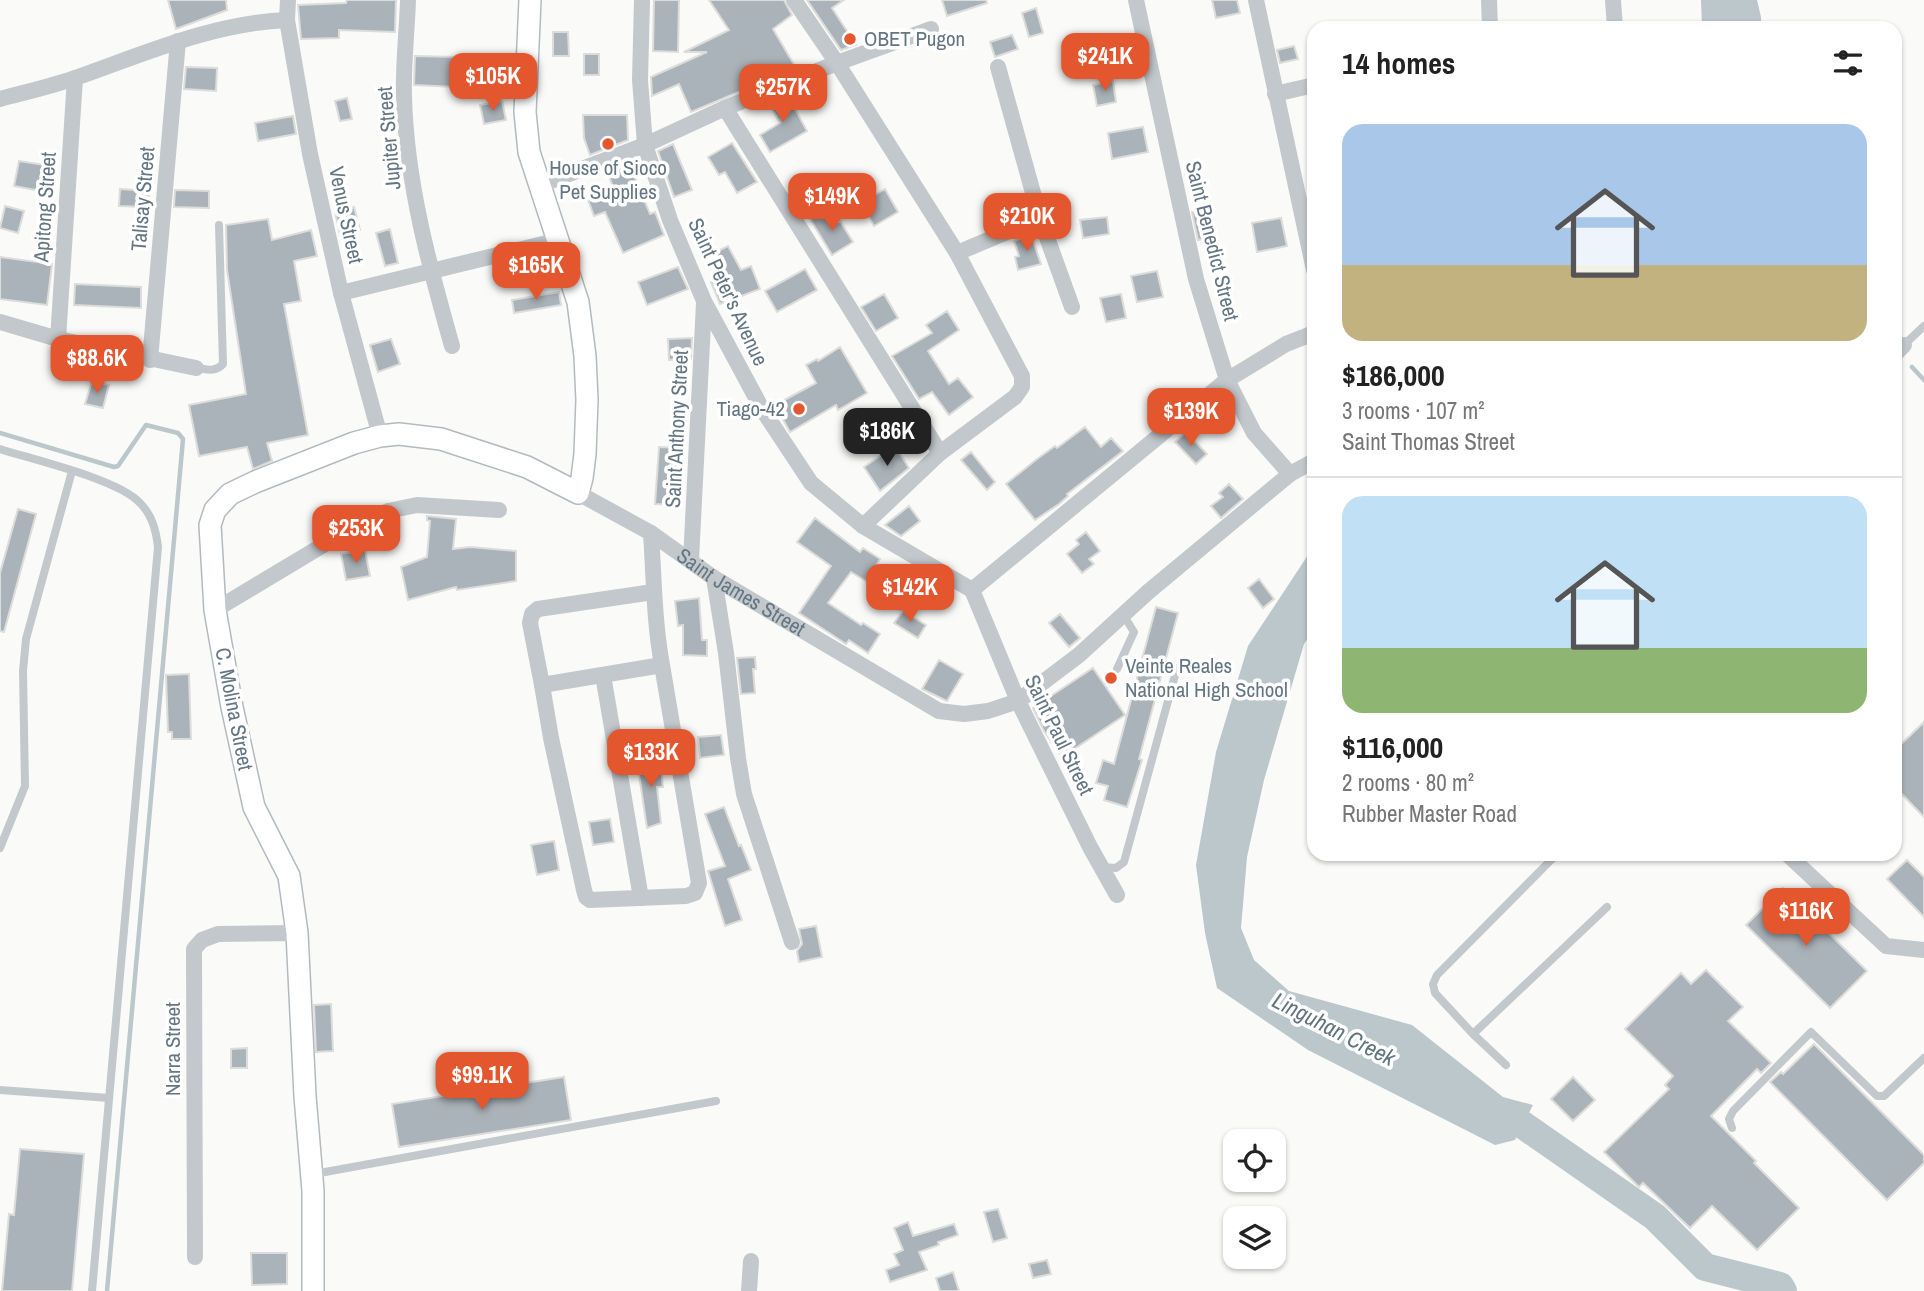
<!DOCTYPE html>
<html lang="en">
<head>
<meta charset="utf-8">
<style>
	body { margin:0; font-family:"Archivo Narrow",sans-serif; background:#f6f6f6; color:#222; height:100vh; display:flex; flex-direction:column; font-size:26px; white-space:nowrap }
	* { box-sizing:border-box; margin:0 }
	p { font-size:23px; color:#767676 }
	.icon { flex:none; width:38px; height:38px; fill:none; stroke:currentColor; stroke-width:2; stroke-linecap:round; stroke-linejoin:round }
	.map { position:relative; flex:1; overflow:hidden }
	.details { position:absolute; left:1307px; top:21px; width:595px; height:840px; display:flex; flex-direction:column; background:#fff; border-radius:21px; box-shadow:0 2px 5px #0004 }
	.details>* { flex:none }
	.buttons { position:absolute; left:1223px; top:1129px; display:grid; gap:14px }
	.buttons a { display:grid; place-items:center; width:63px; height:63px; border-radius:14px; background:#fff; box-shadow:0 2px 5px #0004; font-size:35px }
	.price { position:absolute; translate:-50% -60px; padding:0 16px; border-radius:14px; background:#e4572e; color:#fff; font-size:23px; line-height:46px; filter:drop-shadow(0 2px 4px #0008) }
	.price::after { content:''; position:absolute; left:50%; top:42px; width:21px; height:16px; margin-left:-10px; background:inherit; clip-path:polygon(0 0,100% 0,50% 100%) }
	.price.current { background:#222; color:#fff }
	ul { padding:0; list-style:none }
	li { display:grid; align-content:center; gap:14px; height:371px; padding:0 35px }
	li+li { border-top:2px solid #e0e0e0 }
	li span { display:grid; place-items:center; height:217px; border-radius:21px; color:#555 }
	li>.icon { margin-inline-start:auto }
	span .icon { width:126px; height:126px; fill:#fffc; stroke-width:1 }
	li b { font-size:30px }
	h2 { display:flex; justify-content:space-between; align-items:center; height:84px; padding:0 35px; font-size:30px }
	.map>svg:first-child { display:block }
</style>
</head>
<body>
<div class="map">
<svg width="1924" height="1291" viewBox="0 0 1924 1291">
	<rect width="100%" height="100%" fill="#fafaf8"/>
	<!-- water -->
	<path fill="#bbc7cb" d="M1701,0h56l4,17v11h-59z
		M1314,550v80l-10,14 -40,136 -17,77 -6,71 13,32 35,31 123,34 91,72 30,8 -18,35 -20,5 -187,-95 -91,-62 -12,-55 -9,-68 20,-113 32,-106 60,-91z"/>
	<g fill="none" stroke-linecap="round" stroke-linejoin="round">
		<!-- stream -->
		<path stroke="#bbc7cb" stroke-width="4.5" d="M1912,367l12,13
			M0,433l114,34 4,-1 28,-41 32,8 5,6 -76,852"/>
		<!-- river -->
		<path stroke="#bbc7cb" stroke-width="28" d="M1491,1109l32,16 132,92 50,50 75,19 3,5"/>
	</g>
	<!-- building -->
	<path fill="#aab3b9" stroke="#dcdcda" stroke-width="2" d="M168,0h58l1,10 -51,19z
		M347,0h49l-1,32 -56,-2v8l-38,1 -3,-34 48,-2z
		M654,0h25l-1,52 -25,-1z
		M709,0h75l8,15 -19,14 23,39 -105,44 -12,-28 -27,12 -1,-19 56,-25h-23l45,-22z
		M807,0h37l-12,8 24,37 -15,5z
		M942,0h44l1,3 -40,13z
		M1212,0h25l3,13 -24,5z
		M1036,8l7,25 -14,4 -7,-24z
		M553,32h15l1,24h-16z
		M1012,35l6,14 -23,8 -5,-15z
		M1294,46l4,13 -18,4 -3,-13z
		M584,54h15v21h-15z
		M415,56l42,1 -1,30 -42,-2z
		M186,67l31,1 -1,23 -32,-2z
		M1113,81l3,21 -19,4 -4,-21z
		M787,94l20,37 -37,21 -10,-17 20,-12 -12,-21z
		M347,98l5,21 -12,2 -5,-20z
		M502,101l4,19 -22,4 -4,-19z
		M583,115h44l1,25 -38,15 -6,-17z
		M293,116l3,18 -38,7 -3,-18z
		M1143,127l5,25 -36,7 -4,-26z
		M732,143l25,39 -20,11 -12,-21 -6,3 -11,-18z
		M673,144l19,46 -18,7 -16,-46z
		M19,161l32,5 -5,26 -32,-6z
		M629,162l21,52 5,-2 9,23 -41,18 -18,-41 -11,4 -7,-19 26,-10 -6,-16z
		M120,189l29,2 -1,16 -29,-1z
		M885,189l13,23 -24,14 -13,-23z
		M175,190l34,1v17l-35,-1z
		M5,206l19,5 -6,22 -18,-5z
		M354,207l6,23 -20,4 -5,-22z
		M1206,210l4,28 -12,2 -6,-28z
		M824,212l8,14 8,-5 13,21 -21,13 -22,-36z
		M1107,217l2,17 -26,4 -3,-18z
		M1281,218l6,28 -30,6 -5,-29z
		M268,219l4,21 39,-10 6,26 -23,5 7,40 -17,3 24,131 -41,8 5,18 -19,8 -6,-22 -48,9 -10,-51 57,-11 -19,-124 -1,-45z
		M390,229l8,34 -13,3 -9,-33z
		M1031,235l10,29 -23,6 -3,-13 4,-1 -5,-15z
		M728,246l13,24 10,-4 9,23 -40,15 -9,-22 16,-6 -13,-23z
		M0,257l52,7 -5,41 -47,-6z
		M678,267l10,22 -41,16 -9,-23z
		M805,269l12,21 -40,22 -12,-21z
		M1157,271l6,26 -26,5 -6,-26z
		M75,284l66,3v21l-67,-3z
		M559,292l2,13 -47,8 -2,-13z
		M884,294l14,24 -22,13 -15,-24z
		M1121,294l5,24 -20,4 -6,-24z
		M947,311l12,19 -31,21 21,33 9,-6 15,19 -24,18 -17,-23 -13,7 -27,-43 40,-23 -6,-8z
		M692,338l-1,21 -22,1 -1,-21z
		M391,339l9,25 -22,8 -8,-27z
		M840,347l27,46 -29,17 -2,-5 -46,27 -15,-27 41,-22 -10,-18 11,-6 1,2z
		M92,381l17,4 -6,23 -18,-4z
		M1085,427l16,20 10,-9 12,13 -56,43 1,2 -9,8 -24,16 -29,-36 31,-25 18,-13 2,2z
		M1186,432l21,22 -11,10 -21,-22z
		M895,446l14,22 -29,23 -16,-24z
		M659,447l22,1 -3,43h3v14l-26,-1z
		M971,452l24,30 -8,8 -26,-30z
		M1229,484l14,15 -22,19 -10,-12 12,-9 -4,-4z
		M909,506l11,15 -19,15 -16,-11z
		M18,509l18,5 -32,118 -4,-1v-58z
		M427,516l29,3 -3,30 17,-2 46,4v30l-59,9 -1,-3 -48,13 -7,-33 26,-10 3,-36 -3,-1z
		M815,518l45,34 3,-4 17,11 -4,7 36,23 -12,21 -22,-13 4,-6 -31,-19 -23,31 33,22 2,-2 17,11 -12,19 -19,-13 -3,4 -47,-31 32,-47 -34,-24z
		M1086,532l14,19 -11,8 5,5 -12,9 -15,-19 12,-10 -3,-4z
		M365,550l5,26 -24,4 -5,-26z
		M1259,579l15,20 -11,9 -15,-20z
		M699,598l3,42h5v16l-24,-1v-30l-5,1 -3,-25z
		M1156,607l22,6 -39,146 3,1 -15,47 -23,-7 4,-14 -12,-3 7,-23 11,4z
		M903,611l23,14 -8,13 -24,-15z
		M1060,614l20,24 -11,9 -20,-24z
		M755,657l1,12h-3l2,24 -14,1 -4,-36z
		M939,660l24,14 -16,27 -25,-12z
		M1093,668l32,47 -63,42 -18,-26 -11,-23z
		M189,674l2,65h-19v-7h-4l-2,-57z
		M1924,722v95l-29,-30v-37z
		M721,735l3,20 -24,3 -2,-21z
		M660,759l3,28h-6l4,36 -14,5 -10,-67z
		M724,807l15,39 2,-1 10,25 -23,9 14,41 -17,6 -17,-55 17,-5 -20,-52z
		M610,819l4,23 -21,3 -4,-23z
		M554,841l5,29 -22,5 -6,-30z
		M1907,860l17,17v40l-37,-38z
		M1783,888l84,83 -37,37 -84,-83z
		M816,926l6,31 -23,5 -2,-11 5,-7 -3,-15z
		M1706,970l37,37 -15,14 43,42 -10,10 -4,-4 -46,47 45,45 -2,2 45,45 -42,42 -45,-44 -22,22 -47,-45 -4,4 -35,-35 65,-63 -4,-4 8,-9 -48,-47 56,-56 10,11z
		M331,1004l2,47 -17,1 -2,-47z
		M1814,1044l110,111v8l-37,37 -117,-118 11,-10 2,2z
		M247,1048v20h-16v-19z
		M564,1077l7,43 -172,27 -7,-43z
		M1573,1077l22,23 -22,21 -22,-22z
		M20,1149l64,5 -12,137h-70l7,-77 5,1z
		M998,1209l9,29 -14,4 -9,-30z
		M908,1222l5,14 41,-12 4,11 -20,7 1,3 -20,7 8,18 -37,12 -4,-12 13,-5 -5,-11 9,-4 -9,-22z
		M251,1253h36v31l-35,1z
		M1047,1260l4,14 -18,4 -4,-14z
		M953,1272l6,19h-19l-4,-13z"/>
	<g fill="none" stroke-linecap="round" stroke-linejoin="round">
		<!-- secondary casing -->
		<g stroke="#b3babf" stroke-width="24">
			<path id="secondary" d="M313,1291v-100l-8,-95 -8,-163 -8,-57 -35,-69 -22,-100 -17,-97 -5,-85 5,-15 15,-16 25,-12 99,-39 26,-7 19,-2 42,5 86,28 51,26 4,-15 3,-24 2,-54 -2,-44 -7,-54 -49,-150 -4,-40 5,-112"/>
		</g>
		<!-- lane -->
		<path stroke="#c3c8cc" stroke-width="8" d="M1904,345l20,-19
			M196,368c10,1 19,5 27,-4l-4,-139
			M0,449c34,11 118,30 140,54 12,12 16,27 18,44l-66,744
			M1117,669l17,-37 -10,-16
			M0,848l25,-62 -2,-115 3,-32 46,-168
			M1102,867l14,1 8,-6 53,-194
			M1473,1034l-38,-41 -2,-9 4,-9 120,-121
			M1506,1065l-33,-31 134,-127
			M0,1090l109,8
			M1732,1128l-3,-9 4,-8 78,-79 66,64h7l40,-38
			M314,1174l402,-73"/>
		<!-- street -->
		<g stroke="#c3c8cc" stroke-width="16">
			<path d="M288,0l-1,20 23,134 31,139 39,143"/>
			<path d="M408,0c-1,32 -5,64 -4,96 2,85 25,169 48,250"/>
			<path d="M642,0l-2,80 5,65 25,75 34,81 58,108 49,74 52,43 109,64"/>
			<path d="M794,0l43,63 120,190 65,123v11l-7,10 -75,56 -77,73"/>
			<path d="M1136,0l60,279 31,101 27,53 36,41"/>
			<path d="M1256,0l58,270"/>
			<path d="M1489,0l1,28"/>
			<path d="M1613,0l2,28"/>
			<path d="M998,67l42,151 32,89"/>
			<path d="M1275,94l39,-9"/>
			<path d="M0,99c26,-7 53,-13 78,-22 68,-24 136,-54 209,-57"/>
			<path d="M725,108l215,345"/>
			<path d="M540,185l105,-40 80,-37 112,-45 94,-34"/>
			<path d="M957,253l83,-35"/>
			<path d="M341,293l218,-53"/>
			<path d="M0,322l58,17 138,29"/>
			<path d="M58,339l17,-261"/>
			<path d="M1895,354l9,-9"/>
			<path d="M150,360l28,-319"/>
			<path id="s1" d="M578,493l73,40 63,45 225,133 25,3 24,-3 30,-10 61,-46 69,-63 142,-118 24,-13"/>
			<path d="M651,533c3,45 3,88 11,132l37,218 -4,10 -9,3 -96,4 -4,-3 -2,-7 -33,-152 -9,-53 120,-20"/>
			<path d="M691,560l13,-257"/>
			<path d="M714,578l12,75 12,105 6,36 48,148"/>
			<path d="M972,590l255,-210 59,-36 28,-11"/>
			<path d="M972,590l46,111 72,146 27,48"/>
			<path d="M215,610l145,-87 28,-12 29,-6 82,5"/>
			<path d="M603,675l38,223"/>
			<path d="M542,685l-12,-62 2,-9 6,-5 115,-17"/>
			<path d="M1787,854l99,92 38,4"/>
			<path d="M195,1257l-1,-308 8,-9 16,-6 79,-1"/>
			<path d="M749,1291l2,-30"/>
		</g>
		<!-- secondary -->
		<use href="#secondary" stroke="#fff" stroke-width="21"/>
	</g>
	<!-- markers -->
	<g fill="#e4572e" stroke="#fff" stroke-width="2.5">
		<circle cx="850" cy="39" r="7"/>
		<circle cx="608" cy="144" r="7"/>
		<circle cx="799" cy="409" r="7"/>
		<circle cx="1111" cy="678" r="7"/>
	</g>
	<g text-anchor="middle" stroke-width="7" stroke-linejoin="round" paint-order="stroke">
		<!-- poi labels -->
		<g font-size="21" fill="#657683" stroke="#fff" text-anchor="start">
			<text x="864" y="46">OBET Pugon</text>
			<text x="608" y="175" text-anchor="middle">House of Sioco<tspan x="608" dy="24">Pet Supplies</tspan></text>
			<text x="785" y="416" text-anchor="end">Tiago-42</text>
			<text x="1125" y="673">Veinte Reales<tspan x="1125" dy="24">National High School</tspan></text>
		</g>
		<!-- street labels -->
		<g font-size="21" fill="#657683" stroke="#fff">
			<text transform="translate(389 138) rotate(-95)" y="7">Jupiter Street</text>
			<text transform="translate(143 199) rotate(-85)" y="7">Talisay Street</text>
			<text transform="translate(45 207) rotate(-86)" y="7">Apitong Street</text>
			<text transform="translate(346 215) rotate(78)" y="7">Venus Street</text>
			<text transform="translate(1212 241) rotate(76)" y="7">Saint Benedict Street</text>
			<text transform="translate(728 292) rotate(65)" y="7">Saint Peter's Avenue</text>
			<text transform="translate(677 429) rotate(-87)" y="7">Saint Anthony Street</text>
			<text dy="7" stroke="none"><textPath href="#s1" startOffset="191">Saint James Street</textPath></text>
			<text transform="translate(234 709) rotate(79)" y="7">C. Molina Street</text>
			<text transform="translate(1059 735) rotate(64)" y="7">Saint Paul Street</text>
			<text transform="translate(173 1049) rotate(-90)" y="7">Narra Street</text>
		</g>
		<!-- water labels -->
		<g font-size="23" font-style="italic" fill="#60757c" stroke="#fff">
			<text transform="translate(1334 1029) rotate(27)" y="8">Linguhan Creek</text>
		</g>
	</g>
</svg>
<div class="buttons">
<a><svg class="icon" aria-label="locate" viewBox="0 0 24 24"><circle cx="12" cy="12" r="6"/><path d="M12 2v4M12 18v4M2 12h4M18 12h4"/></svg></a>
<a><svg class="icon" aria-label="layers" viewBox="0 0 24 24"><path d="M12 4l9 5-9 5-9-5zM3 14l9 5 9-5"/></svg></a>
</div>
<b class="price" style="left:1105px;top:93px">$241K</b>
<b class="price" style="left:493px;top:113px">$105K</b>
<b class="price" style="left:783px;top:124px">$257K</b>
<b class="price" style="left:832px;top:233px">$149K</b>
<b class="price" style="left:1027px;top:253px">$210K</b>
<b class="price" style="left:536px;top:302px">$165K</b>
<b class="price" style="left:97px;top:395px">$88.6K</b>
<b class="price" style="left:1191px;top:448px">$139K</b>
<b class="price current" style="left:887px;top:468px">$186K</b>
<b class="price" style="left:356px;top:565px">$253K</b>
<b class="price" style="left:910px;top:624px">$142K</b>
<b class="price" style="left:651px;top:789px">$133K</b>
<b class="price" style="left:1806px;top:948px">$116K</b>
<b class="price" style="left:482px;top:1112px">$99.1K</b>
<section class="details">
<h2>14 homes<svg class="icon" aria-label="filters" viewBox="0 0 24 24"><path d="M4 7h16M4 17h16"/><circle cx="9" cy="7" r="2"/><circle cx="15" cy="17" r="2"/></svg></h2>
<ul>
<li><span style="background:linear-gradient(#a9c7e8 65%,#c2b280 0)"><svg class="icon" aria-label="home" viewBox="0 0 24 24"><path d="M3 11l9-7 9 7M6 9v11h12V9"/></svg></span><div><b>$186,000</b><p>3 rooms · 107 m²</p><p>Saint Thomas Street</p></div></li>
<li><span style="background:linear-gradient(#bfe0f5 70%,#8fb573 0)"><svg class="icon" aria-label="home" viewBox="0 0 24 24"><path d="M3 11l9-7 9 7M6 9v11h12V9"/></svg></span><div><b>$116,000</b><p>2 rooms · 80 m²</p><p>Rubber Master Road</p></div></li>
</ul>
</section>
</div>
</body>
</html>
